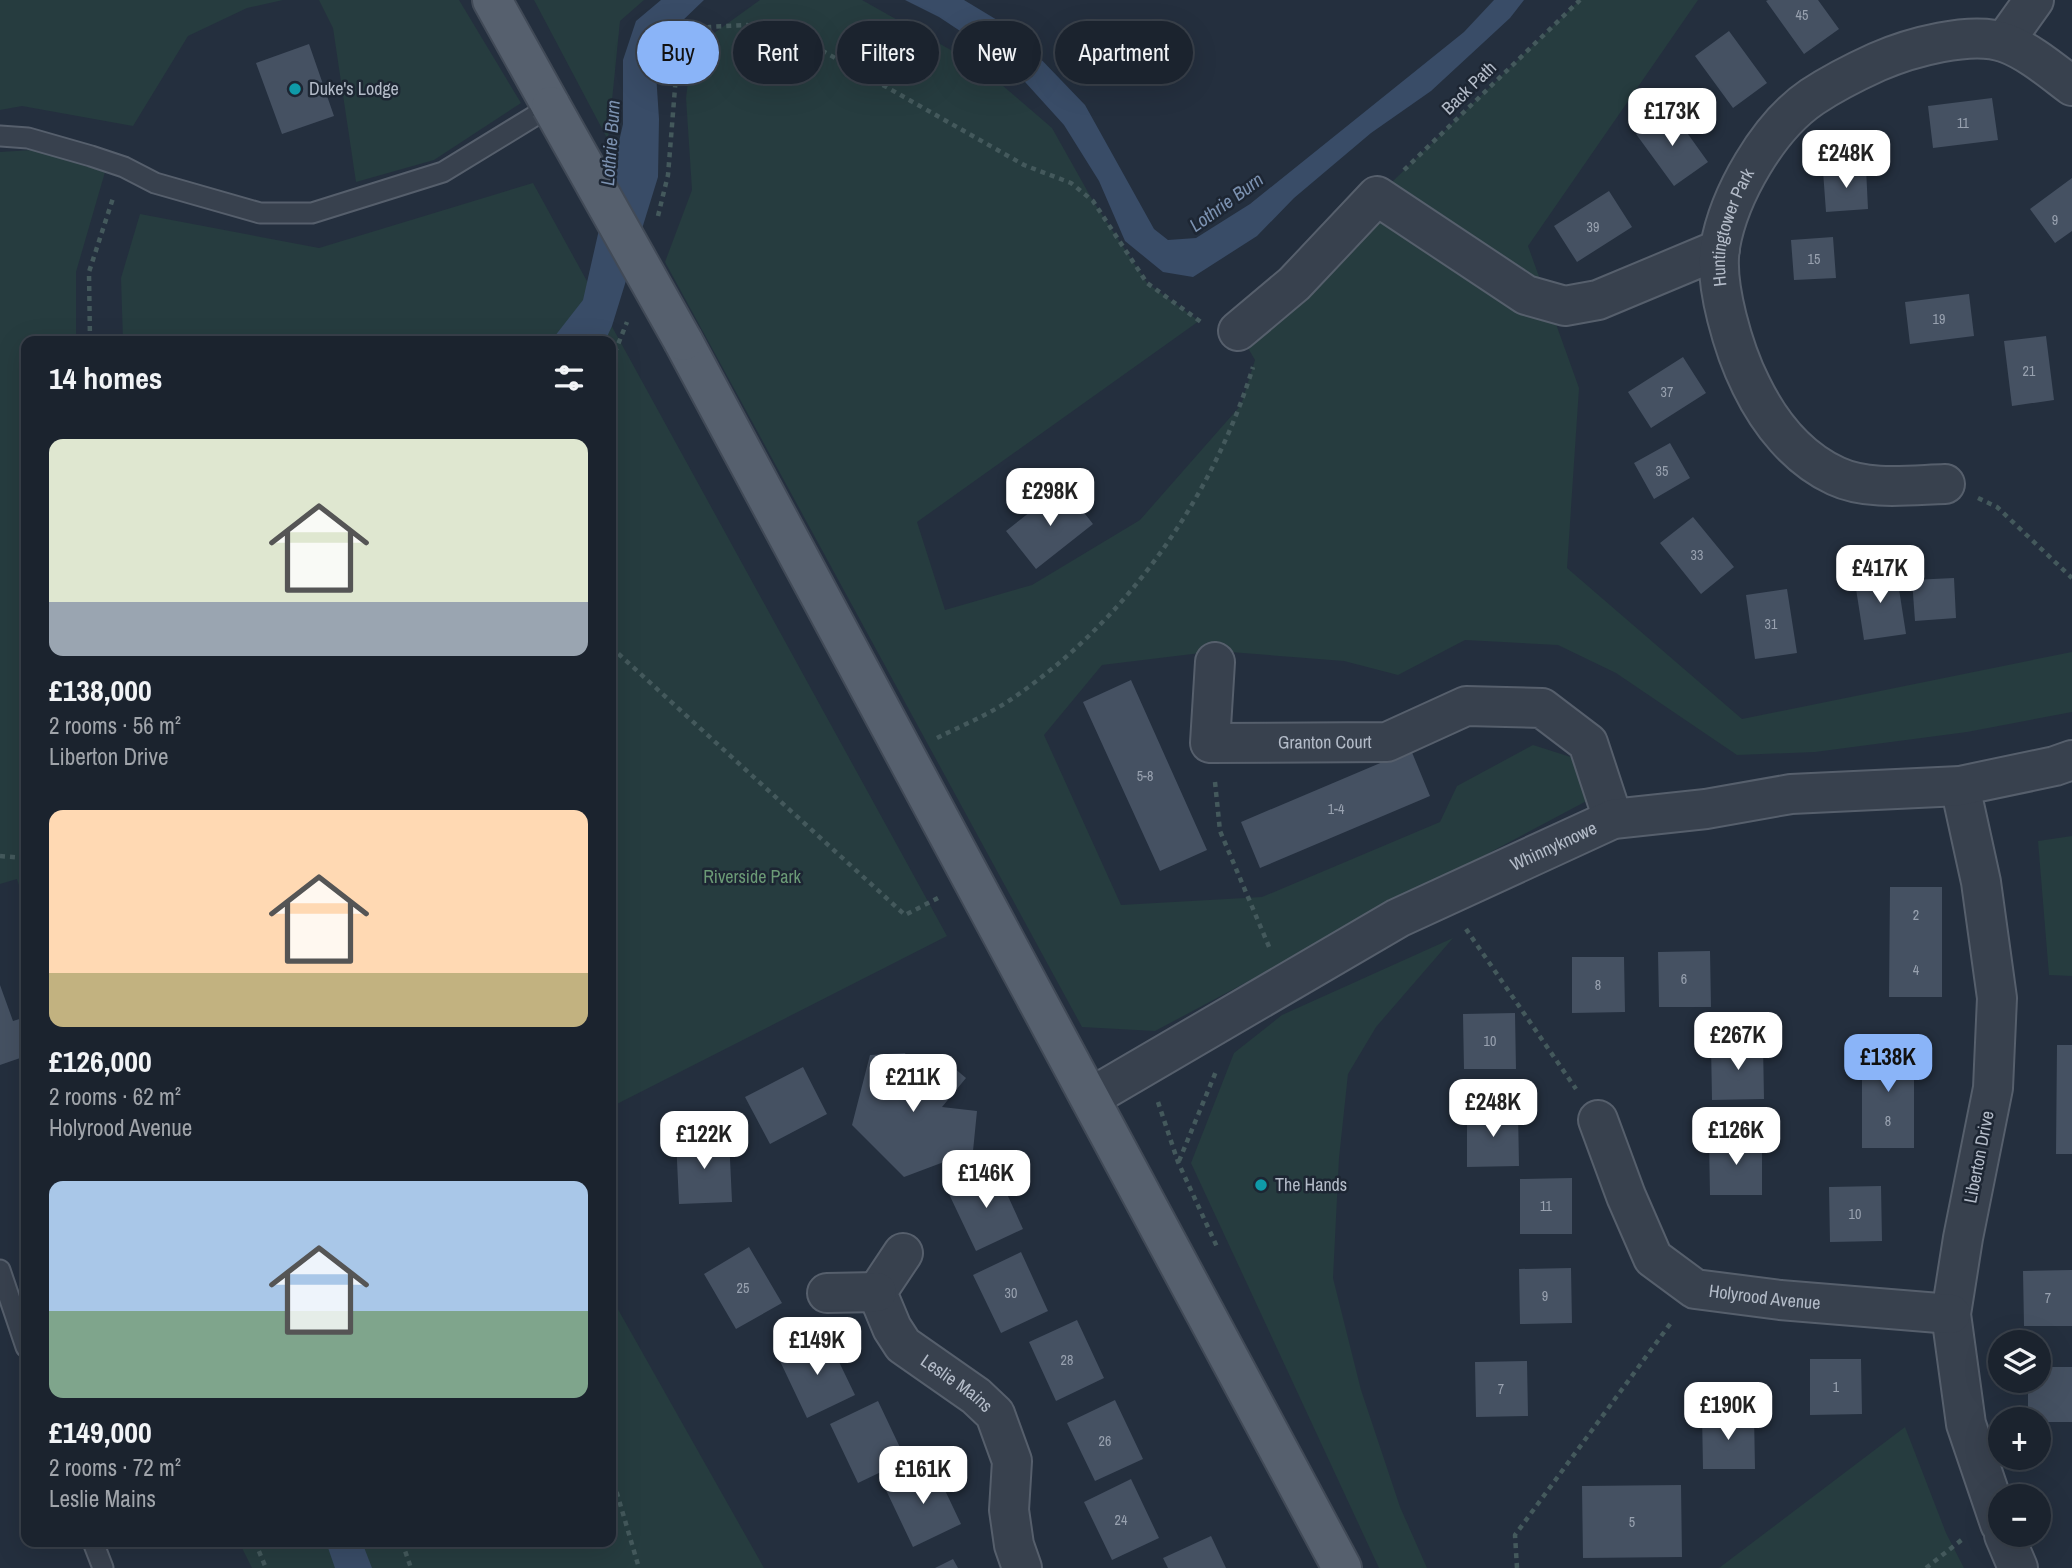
<!DOCTYPE html>
<html lang="en">
<head>
<meta charset="utf-8">
<style>
	body { margin:0; font-family:"Archivo Narrow",sans-serif; background:#242b36; color:#f1f3f6; height:100vh; display:flex; flex-direction:column; font-size:26px; white-space:nowrap }
	* { box-sizing:border-box; margin:0 }
	p { font-size:23px; color:#a0a4aa }
	.icon { flex:none; width:38px; height:38px; fill:none; stroke:currentColor; stroke-width:2; stroke-linecap:round; stroke-linejoin:round }
	.map { position:relative; flex:1; overflow:hidden }
	.sheet { position:absolute; left:21px; top:336px; width:595px; height:1211px; display:flex; flex-direction:column; background:#1b232e; border-radius:14px; box-shadow:0 7px 28px #0002,0 0 0 2px #39404a }
	.sheet>* { flex:none }
	.guide { position:absolute; left:637px; top:21px; width:665px; height:63px; display:flex; gap:14px }
	.controls { position:absolute; left:1988px; top:1330px; display:grid; gap:14px }
	.controls a { display:grid; place-items:center; width:63px; height:63px; border-radius:50%; background:#1b232e; box-shadow:0 7px 28px #0002,0 0 0 2px #39404a; font-size:35px }
	.price { position:absolute; translate:-50% -60px; padding:0 16px; border-radius:14px; background:#fff; color:#222; font-size:23px; line-height:46px; filter:drop-shadow(0 2px 4px #0008) }
	.price::after { content:''; position:absolute; left:50%; top:42px; width:21px; height:16px; margin-left:-10px; background:inherit; clip-path:polygon(0 0,100% 0,50% 100%) }
	.price.selected { background:#8ab4f8; color:#111 }
	ul { padding:0; list-style:none }
	li { display:grid; align-content:center; gap:14px; height:371px; padding:0 28px }
	li span { display:grid; place-items:center; height:217px; border-radius:14px; color:#555 }
	li>.icon { margin-inline-start:auto }
	span .icon { width:126px; height:126px; fill:#fffc; stroke-width:1 }
	li b { font-size:30px }
	h2 { display:flex; justify-content:space-between; align-items:center; height:84px; padding:0 28px; font-size:30px }
	.chip { padding:0 24px; border-radius:32px; background:#1b232e; box-shadow:0 7px 28px #0002,0 0 0 2px #39404a; font-size:24px; line-height:63px }
	.chip.selected { background:#8ab4f8; color:#111 }
	.map>svg:first-child { display:block }
</style>
</head>
<body>
<div class="map">
<svg width="2072" height="1568" viewBox="0 0 2072 1568">
	<rect width="100%" height="100%" fill="#242f3e"/>
	<!-- green -->
	<path fill="#263c3f" d="M0,0h283l-36,8 -59,28 -55,90 -111,-20 -22,4z
		M319,0h140l62,103 -87,57 -78,22 -23,-154z
		M534,0h110l-24,21 -12,119z
		M760,0h102l119,67 71,61 41,73 54,82 52,38 -282,201 28,88 87,-25 108,-65 101,-115 14,-45 -17,-29 342,-331h118l-170,246 51,142 -12,180 175,151 330,-67v60l-105,20 -152,20 -78,3 -121,-82 -58,-28 -93,-5 -67,35 -54,-14 -127,-10 -115,14 -58,70 77,170 141,-8 178,-75 17,-36 76,-41 44,14 17,38 -439,234 -73,-4 -417,-765 27,-72 -6,-92 6,-49z
		M32,150l73,22 -29,100v69h-50v565l-9,-27 -17,5v-732z
		M533,183l414,753 -336,171v-766h-488l-2,-63 19,-64 179,34z
		M2072,836v140l-23,-1 -11,-134z
		M1453,938l-77,89 -28,47 -9,84 -6,120 28,112 39,117 27,61h-48l-188,-405 43,-110 48,-38z
		M611,1297l153,271h-512l-13,-26h372z
		M1905,1427l41,106 18,35h-245z"/>
	<!-- water -->
	<path fill="#394c67" d="M661,0h43l-25,24 -24,34 4,61 -1,58 -46,149 -7,15h-54l32,-41 40,-176v-64l13,-39z
		M905,0h59l48,29 73,76 69,124 14,11 28,-2 54,-34 214,-172 30,-32h30l-14,18 -79,73 -60,42 -77,65 -37,38 -64,41 -30,-5 -38,-31 -26,-60 -35,-56 -57,-63 -68,-45z
		M326,1542h36l10,26h-37z"/>
	<!-- building -->
	<path fill="#455162" d="M1768,0h50l21,29 -35,25 -38,-53z
		M1729,31l38,52 -34,25 -38,-52z
		M309,44l25,72 -52,18 -26,-71z
		M1992,98l6,42 -65,8 -5,-42z
		M1670,109l38,53 -34,24 -38,-52z
		M1866,168l2,41 -42,3 -3,-41z
		M2072,178v53l-17,12 -25,-34z
		M1609,191l23,36 -55,35 -23,-36z
		M1833,237l3,41 -42,2 -3,-40z
		M1969,294l5,42 -64,8 -5,-42z
		M2046,336l8,64 -42,6 -8,-65z
		M1683,357l23,36 -55,35 -23,-36z
		M1670,443l20,35 -36,21 -20,-36z
		M1063,486l30,38 -57,45 -30,-38z
		M1693,517l41,50 -33,27 -41,-51z
		M1896,570l10,64 -42,6 -10,-64z
		M1954,578l2,40 -41,3 -3,-41z
		M1787,589l10,64 -42,6 -9,-64z
		M1131,680l76,170 -47,21 -77,-169z
		M1411,750l19,46 -170,72 -19,-46z
		M1890,887h52v110h-53z
		M1710,951l1,56h-52l-1,-55z
		M1572,957h52l1,55 -53,1z
		M0,985l13,36 13,-4v39l-26,9z
		M1515,1013l1,56h-52l-1,-55z
		M1862,1039h52v109h-52z
		M1763,1044l1,55 -52,1 -1,-55z
		M2057,1045h15v109h-16z
		M905,1053l13,30 23,-26 25,21 -24,29 35,4 -4,40 -69,26 -52,-52 18,-70z
		M803,1067l24,47 -57,30 -25,-47z
		M1467,1111h51l1,55 -52,1z
		M729,1137l3,65 -53,2 -3,-65z
		M1762,1139v56h-52l-1,-55z
		M996,1170l27,59 -47,22 -28,-59z
		M1572,1178v56h-52v-55z
		M1881,1186l1,55 -52,1 -1,-55z
		M749,1247l33,56 -46,26 -32,-55z
		M1021,1252l27,59 -47,22 -28,-58z
		M1571,1268l1,55 -52,1 -1,-55z
		M2072,1270v56h-48l-1,-55z
		M1077,1320l27,58 -48,23 -27,-59z
		M827,1337l28,58 -48,23 -28,-59z
		M1810,1359h51l1,55 -52,1z
		M1527,1361l1,55 -52,1 -1,-55z
		M2039,1367h33v55h-33v-3h-11v-38h11z
		M1115,1400l28,59 -48,22 -28,-58z
		M878,1401l28,59 -48,23 -28,-59z
		M1702,1414h52l1,55h-52z
		M933,1465l28,59 -48,23 -28,-59z
		M1131,1479l28,59 -47,22 -28,-58z
		M1681,1485l1,72 -99,1 -1,-72z
		M1211,1536l15,32h-58l-5,-10z
		M953,1559l5,9h-23z"/>
	<g fill="none" stroke-linecap="round" stroke-linejoin="round">
		<!-- lane casing -->
		<g stroke="#565f6c" stroke-width="23">
			<path id="lane" d="M0,136l28,2 63,18 33,11 31,16 105,30h52l131,-41 108,-66
				M0,1270l26,77
				M93,1542l10,26"/>
		</g>
		<!-- street casing -->
		<g stroke="#565f6c" stroke-width="42">
			<g id="street">
				<path d="M2004,42l30,-42"/>
				<path d="M1238,331l56,-47 83,-88 149,99 39,11 33,-6 122,-51"/>
				<path id="s1" d="M1945,484c-34,1 -77,7 -109,-8 -39,-18 -67,-54 -85,-91 -17,-34 -37,-100 -31,-138 9,-52 48,-120 92,-150 21,-14 43,-25 65,-35 32,-14 95,-32 129,-19 24,9 46,28 66,43"/>
				<path id="s2" d="M1215,662l-5,81 177,-1 79,-36 76,2 46,35 25,76"/>
				<path d="M1960,786l21,96 16,116 -4,90 -30,150 -12,76 15,110 34,100"/>
				<path id="s3" d="M1090,1098l308,-180 215,-99 93,-10 85,-15 169,-8 95,-20 17,-6"/>
				<path id="s4" d="M1598,1120l28,76 27,62 42,31 85,11 171,14"/>
				<path id="s5" d="M903,1253l-26,39 15,36 11,17 73,51 19,18 17,47 -3,49 5,35 8,23"/>
				<path d="M827,1293l50,-1"/>
				<path d="M2004,1535l14,33"/>
			</g>
		</g>
		<!-- primary casing -->
		<g stroke="#414a57" stroke-width="42">
			<path id="primary" d="M492,0l59,106
				M683,341l659,1227"/>
		</g>
		<!-- path -->
		<path stroke="#44595c" stroke-width="4.5" stroke-dasharray="5 5" stroke-linecap="butt" d="M1404,170l176,-170
			M658,216l10,-41 9,-112 32,-36 38,-2 67,21 210,119 47,18 22,18 54,82 54,39
			M90,341l-1,-69 25,-77
			M611,362l16,-40
			M1978,498l19,9 75,71
			M611,647l294,268 33,-17
			M937,738c22,-11 46,-21 67,-34 118,-77 208,-203 249,-337
			M1215,782l5,49 50,118
			M0,856l26,2
			M1466,929l110,160
			M1158,1102l20,60 40,87
			M1179,1161l38,-92
			M611,1473l28,95
			M255,1542l11,26
			M402,1542l9,26
			M1517,1568l-2,-33 158,-215
			M1926,1568l38,-30"/>
		<!-- lane -->
		<use href="#lane" stroke="#38414e" stroke-width="19"/>
		<!-- street -->
		<use href="#street" stroke="#38414e" stroke-width="38"/>
		<!-- primary -->
		<use href="#primary" stroke="#56606e" stroke-width="38"/>
		<!-- primary-bridge casing -->
		<g stroke="#414a57" stroke-width="42" stroke-linecap="butt">
			<path id="primary-bridge" d="M551,106l132,235"/>
		</g>
		<!-- primary-bridge -->
		<use href="#primary-bridge" stroke="#56606e" stroke-width="38"/>
	</g>
	<!-- markers -->
	<g fill="#0f9aa8" stroke="#1d2633" stroke-width="2.5">
		<circle cx="295" cy="89" r="7"/>
		<circle cx="1261" cy="1185" r="7"/>
	</g>
	<g text-anchor="middle" stroke-width="5" stroke-linejoin="round" paint-order="stroke">
		<!-- number labels -->
		<g font-size="14" fill="#98a1af">
			<text x="1802" y="20">45</text>
			<text x="1963" y="128">11</text>
			<text x="2055" y="225">9</text>
			<text x="1593" y="232">39</text>
			<text x="1814" y="264">15</text>
			<text x="1939" y="324">19</text>
			<text x="2029" y="376">21</text>
			<text x="1667" y="397">37</text>
			<text x="1662" y="476">35</text>
			<text x="1697" y="560">33</text>
			<text x="1771" y="629">31</text>
			<text x="1145" y="781">5-8</text>
			<text x="1336" y="814">1-4</text>
			<text x="1916" y="920">2</text>
			<text x="1916" y="975">4</text>
			<text x="1684" y="984">6</text>
			<text x="1598" y="990">8</text>
			<text x="1490" y="1046">10</text>
			<text x="1888" y="1126">8</text>
			<text x="1546" y="1211">11</text>
			<text x="1855" y="1219">10</text>
			<text x="743" y="1293">25</text>
			<text x="1011" y="1298">30</text>
			<text x="1545" y="1301">9</text>
			<text x="2048" y="1303">7</text>
			<text x="1067" y="1365">28</text>
			<text x="1836" y="1392">1</text>
			<text x="1501" y="1394">7</text>
			<text x="1105" y="1446">26</text>
			<text x="1121" y="1525">24</text>
			<text x="1632" y="1527">5</text>
		</g>
		<!-- street labels -->
		<g font-size="18" fill="#b4bcc9" stroke="#1d2633">
			<text transform="translate(1469 88) rotate(-44)" y="6">Back Path</text>
			<text dy="6" stroke="none"><textPath href="#s1" startOffset="402">Huntingtower Park</textPath></text>
			<text dy="6" stroke="none"><textPath href="#s2" startOffset="196">Granton Court</textPath></text>
			<text dy="6" stroke="none"><textPath href="#s3" startOffset="528">Whinnyknowe</textPath></text>
			<text transform="translate(1979 1157) rotate(-79)" y="6">Liberton Drive</text>
			<text dy="6" stroke="none"><textPath href="#s4" startOffset="271">Holyrood Avenue</textPath></text>
			<text dy="6" stroke="none"><textPath href="#s5" startOffset="172">Leslie Mains</textPath></text>
		</g>
		<!-- poi labels -->
		<g font-size="18" fill="#b4bcc9" stroke="#1d2633" text-anchor="start">
			<text x="309" y="95">Duke's Lodge</text>
			<text x="1275" y="1191">The Hands</text>
		</g>
		<!-- park labels -->
		<g font-size="18" fill="#6b9a76" stroke="#1d2633">
			<text x="752" y="883">Riverside Park</text>
		</g>
		<!-- water labels -->
		<g font-size="19" font-style="italic" fill="#7c92b1" stroke="#1d2633">
			<text transform="translate(610 143) rotate(-86)" y="7">Lothrie Burn</text>
			<text transform="translate(1226 202) rotate(-36)" y="7">Lothrie Burn</text>
		</g>
	</g>
</svg>
<div class="controls">
<a><svg class="icon" aria-label="layers" viewBox="0 0 24 24"><path d="M12 4l9 5-9 5-9-5zM3 14l9 5 9-5"/></svg></a>
<a>+</a>
<a>−</a>
</div>
<b class="price" style="left:1672px;top:148px">£173K</b>
<b class="price" style="left:1846px;top:190px">£248K</b>
<b class="price" style="left:1050px;top:528px">£298K</b>
<b class="price" style="left:1880px;top:605px">£417K</b>
<b class="price" style="left:1738px;top:1072px">£267K</b>
<b class="price selected" style="left:1888px;top:1094px">£138K</b>
<b class="price" style="left:913px;top:1114px">£211K</b>
<b class="price" style="left:1493px;top:1139px">£248K</b>
<b class="price" style="left:1736px;top:1167px">£126K</b>
<b class="price" style="left:704px;top:1171px">£122K</b>
<b class="price" style="left:986px;top:1210px">£146K</b>
<b class="price" style="left:817px;top:1377px">£149K</b>
<b class="price" style="left:1728px;top:1442px">£190K</b>
<b class="price" style="left:923px;top:1506px">£161K</b>
<div class="guide">
<a class="chip selected">Buy</a>
<a class="chip">Rent</a>
<a class="chip">Filters</a>
<a class="chip">New</a>
<a class="chip">Apartment</a>
</div>
<section class="sheet">
<h2>14 homes<svg class="icon" aria-label="filters" viewBox="0 0 24 24"><path d="M4 7h16M4 17h16"/><circle cx="9" cy="7" r="2"/><circle cx="15" cy="17" r="2"/></svg></h2>
<ul>
<li><span style="background:linear-gradient(#dfe7d0 75%,#9aa5b1 0)"><svg class="icon" aria-label="home" viewBox="0 0 24 24"><path d="M3 11l9-7 9 7M6 9v11h12V9"/></svg></span><div><b>£138,000</b><p>2 rooms · 56 m²</p><p>Liberton Drive</p></div></li>
<li><span style="background:linear-gradient(#ffd9b3 75%,#c2b280 0)"><svg class="icon" aria-label="home" viewBox="0 0 24 24"><path d="M3 11l9-7 9 7M6 9v11h12V9"/></svg></span><div><b>£126,000</b><p>2 rooms · 62 m²</p><p>Holyrood Avenue</p></div></li>
<li><span style="background:linear-gradient(#a9c7e8 60%,#7fa58c 0)"><svg class="icon" aria-label="home" viewBox="0 0 24 24"><path d="M3 11l9-7 9 7M6 9v11h12V9"/></svg></span><div><b>£149,000</b><p>2 rooms · 72 m²</p><p>Leslie Mains</p></div></li>
</ul>
</section>
</div>
</body>
</html>
